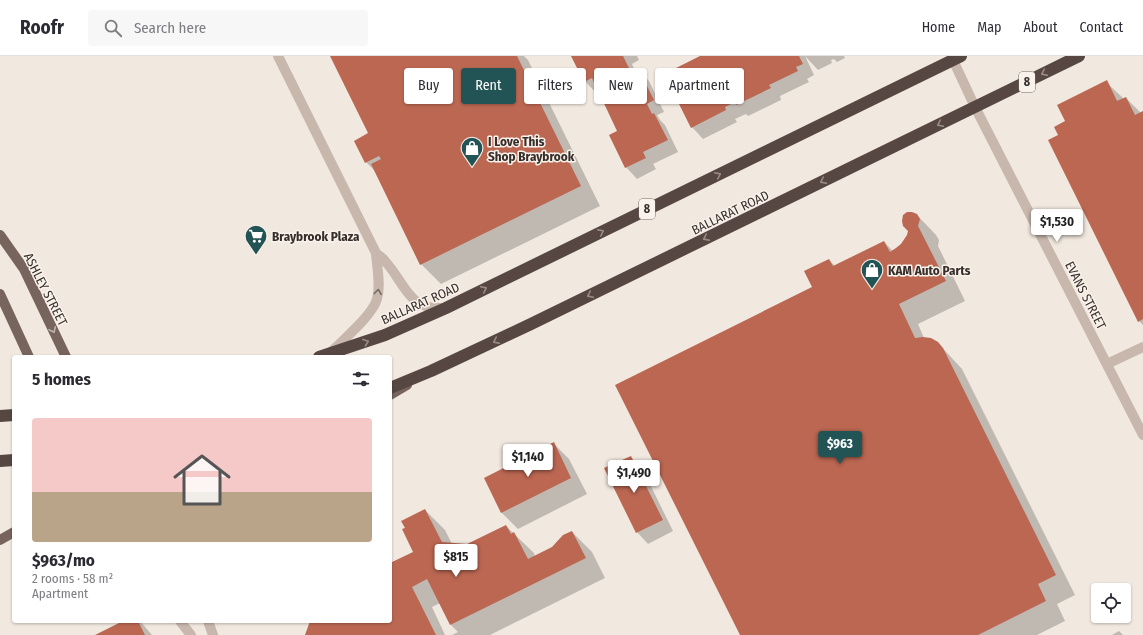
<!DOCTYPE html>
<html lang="en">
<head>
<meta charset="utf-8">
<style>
	body { margin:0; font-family:"Fira Sans Condensed",sans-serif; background:#f7f7f7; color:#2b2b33; height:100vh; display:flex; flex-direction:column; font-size:15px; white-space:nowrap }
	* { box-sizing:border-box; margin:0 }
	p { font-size:13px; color:#7c7c81 }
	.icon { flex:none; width:22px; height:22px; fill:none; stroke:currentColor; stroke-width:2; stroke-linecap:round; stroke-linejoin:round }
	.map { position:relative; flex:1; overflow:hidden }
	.details { position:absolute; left:12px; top:299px; width:380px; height:268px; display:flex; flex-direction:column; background:#fff; border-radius:4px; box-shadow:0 1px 3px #0004 }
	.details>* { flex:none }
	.guide { position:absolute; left:404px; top:12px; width:380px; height:36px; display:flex; gap:8px }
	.buttons { position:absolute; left:1091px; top:527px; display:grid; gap:8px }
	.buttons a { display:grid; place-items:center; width:40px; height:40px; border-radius:4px; background:#fff; box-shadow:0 1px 3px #0004; font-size:20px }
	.price { position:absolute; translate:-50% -34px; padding:0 9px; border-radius:4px; background:#fff; color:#222; font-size:13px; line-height:26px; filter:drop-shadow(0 1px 2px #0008) }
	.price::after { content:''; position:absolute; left:50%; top:24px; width:12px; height:9px; margin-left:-6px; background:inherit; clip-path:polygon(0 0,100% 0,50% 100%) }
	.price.selected { background:#235455; color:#fff }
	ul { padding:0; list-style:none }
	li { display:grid; align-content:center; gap:8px; height:212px; padding:0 20px }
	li+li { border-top:1px solid #e1e1e2 }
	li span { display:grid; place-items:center; height:124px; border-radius:4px; color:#555 }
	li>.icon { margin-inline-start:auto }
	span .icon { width:72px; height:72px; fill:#fffc; stroke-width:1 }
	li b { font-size:17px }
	h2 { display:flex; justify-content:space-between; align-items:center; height:48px; padding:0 20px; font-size:17px }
	.pill { padding:0 14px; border-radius:4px; background:#fff; box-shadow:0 1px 3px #0004; font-size:14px; line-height:36px }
	.pill.selected { background:#235455; color:#fff }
	header { display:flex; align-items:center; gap:24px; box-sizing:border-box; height:56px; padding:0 20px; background:#fff; border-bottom:1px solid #e1e1e2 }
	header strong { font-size:19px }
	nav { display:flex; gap:22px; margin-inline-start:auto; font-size:14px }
	.search { width:280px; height:36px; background:#f7f7f7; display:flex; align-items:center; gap:10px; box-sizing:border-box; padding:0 14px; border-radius:4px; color:#7c7c81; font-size:15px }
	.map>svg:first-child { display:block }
</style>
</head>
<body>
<header>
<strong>Roofr</strong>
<div class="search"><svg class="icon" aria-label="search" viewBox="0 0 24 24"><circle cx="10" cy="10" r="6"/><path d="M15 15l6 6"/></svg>Search here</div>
<nav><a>Home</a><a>Map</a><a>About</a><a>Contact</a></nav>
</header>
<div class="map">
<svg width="1143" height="579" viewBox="0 0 1143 579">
	<rect width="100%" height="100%" fill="#f1e8df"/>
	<!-- shadow -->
	<path fill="#0003" d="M332,0h192l4,4 72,146 -159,78 -20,-20 -45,-92 -10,-10 4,-28z
		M572,0h65l2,4 -7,4 3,7 3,-2 11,12 15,31 -7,3 3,5 5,5 13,27 -25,12 3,5 -19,10 -11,-12 -8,-36 -19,-40 -3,2 -11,-12z
		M702,0h142l1,2 -8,4 -3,-3 -3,1 1,3 -14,7 -13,-14 9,19 -7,4 2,3 -29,14 1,4 -33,16 -2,-2 -11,5 2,3 -34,17 -11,-12z
		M1106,26l18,17 2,-1 15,15 2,-1v213l-4,-4 -79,-186 6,-13z
		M916,158l20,21 3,5 -1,6 27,55 -47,23 6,14 14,5 24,26 113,226 -18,9 8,17 -28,14h-296l73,-348 15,-27 6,6 49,-24 9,9 13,-11z
		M553,387l16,16 18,35 -69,35 -16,-16 -17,-35z
		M630,401l12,11 31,63 -25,13 -11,-12z
		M425,454l20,20 7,14 15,1 39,-19 28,27 1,4 17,-9 20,-16 20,20 13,26 -115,57h-38l6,-3 -7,-7 -11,-22 -8,4 13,28h-139l5,-14h79v-57l25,-12z
		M125,565h15l12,14h-55z
		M1119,575l4,4h-11z"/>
	<!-- building -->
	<path fill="#bb6752" d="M330,0h187l64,130 -161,79 -49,-101 10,-5 -2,-3 -14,7 -11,-22 14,-8z
		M571,0h52l8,16 7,-4 16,32 -7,4 5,10 2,-1 14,27 -25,12 3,6 -21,10 -16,-33 8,-4 -25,-53 -8,4z
		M700,0h99l4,8 -7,3 2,4 -29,14 2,3 -35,17 -1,-3 -10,5 1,3 -35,18 -27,-54z
		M1107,24l10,21 9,-4 9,18 8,-4v208l-5,3 -90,-182 10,-5 -4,-8 11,-6 -8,-16z
		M907,156h5l5,2 3,5 -2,7 28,55 -47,23 16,34 8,-1 8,1 7,4 5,6 113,227 -18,9 8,17 -68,34h-238l-125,-250 197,-98 -8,-16 25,-12 4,7 51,-25 6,11 6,-4 5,-4 6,-9 1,-4 -5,-5 -1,-5 1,-6z
		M554,386l17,36 -70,35 -17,-35z
		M631,400l32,64 -27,13 -32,-65z
		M425,453l17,33 25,2 39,-19 5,9 3,-2 14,27 24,-12 11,-12 9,-4 14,27 -136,67 -23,-46 -15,8 24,48h-131l5,-14h80v-58l23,-11 -11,-23 3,-1 -4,-7z
		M123,565h15l7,14h-50z"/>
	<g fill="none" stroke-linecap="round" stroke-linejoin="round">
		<!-- lane -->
		<path stroke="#c8b7ac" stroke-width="10" d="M278,0l98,197c1,15 5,32 1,46 -5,17 -34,41 -47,54
			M376,197c3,3 7,5 9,8 20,22 23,49 58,47"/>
		<!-- street -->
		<path stroke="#c8b7ac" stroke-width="10" d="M953,4l22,47 168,328
			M1107,308l36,-17
			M180,565l11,14
			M208,565l5,14"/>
		<!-- primary -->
		<path stroke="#77645d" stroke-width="10" d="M0,179l24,34 42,88
			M0,238l29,63
			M390,339l17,-10
			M0,484l14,-8"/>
		<!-- highway -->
		<path stroke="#574742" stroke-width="12" d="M319,301l66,-22 61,-27 515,-252
			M390,332l41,-17 100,-47 548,-268
			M0,360l14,-1
			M0,405l14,-1"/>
	</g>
	<!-- one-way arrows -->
	<defs><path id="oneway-chevron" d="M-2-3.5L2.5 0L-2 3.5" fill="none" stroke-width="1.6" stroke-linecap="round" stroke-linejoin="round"/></defs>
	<g stroke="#988b86">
		<use href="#oneway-chevron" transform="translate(1044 17) rotate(154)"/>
		<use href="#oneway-chevron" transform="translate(940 68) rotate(154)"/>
		<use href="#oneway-chevron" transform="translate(718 119) rotate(-26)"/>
		<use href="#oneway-chevron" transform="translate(823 125) rotate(154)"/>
		<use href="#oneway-chevron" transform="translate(601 176) rotate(-26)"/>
		<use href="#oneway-chevron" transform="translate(706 182) rotate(154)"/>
		<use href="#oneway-chevron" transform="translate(484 233) rotate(-26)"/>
		<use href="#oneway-chevron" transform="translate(590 239) rotate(154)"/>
		<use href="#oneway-chevron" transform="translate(496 285) rotate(154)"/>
		<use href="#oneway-chevron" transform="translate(366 286) rotate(-20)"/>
	</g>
	<use stroke="#786b64" href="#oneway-chevron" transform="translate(378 236) rotate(-83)"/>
	<use stroke="#beb2ab" href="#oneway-chevron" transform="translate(53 274) rotate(65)"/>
	<!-- icons -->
	<defs>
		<g id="shop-pin" transform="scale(1.15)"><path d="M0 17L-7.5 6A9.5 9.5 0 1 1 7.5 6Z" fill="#235455" stroke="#f9f2eb"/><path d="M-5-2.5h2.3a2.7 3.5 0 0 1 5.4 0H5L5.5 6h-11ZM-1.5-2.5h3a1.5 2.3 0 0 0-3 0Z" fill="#fff"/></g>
		<g id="supermarket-pin" transform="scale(1.15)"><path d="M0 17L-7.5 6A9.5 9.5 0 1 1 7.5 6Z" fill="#235455" stroke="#f9f2eb"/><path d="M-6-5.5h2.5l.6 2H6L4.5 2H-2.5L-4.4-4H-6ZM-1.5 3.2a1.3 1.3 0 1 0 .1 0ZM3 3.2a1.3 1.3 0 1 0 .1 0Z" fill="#fff"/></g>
	</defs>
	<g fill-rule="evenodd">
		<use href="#shop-pin" x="472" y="92"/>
		<use href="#supermarket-pin" x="256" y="180"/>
		<use href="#shop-pin" x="872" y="214"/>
	</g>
	<g text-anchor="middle" stroke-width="3" stroke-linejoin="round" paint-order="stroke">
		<!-- shield labels -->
		<g fill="#f9f2eb" stroke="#716864" stroke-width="1">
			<rect x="1019" y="16" width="16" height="20" rx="3"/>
			<rect x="639" y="143" width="16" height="20" rx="3"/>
		</g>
		<g font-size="12" font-weight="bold" fill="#372d2a">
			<text x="1027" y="30">8</text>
			<text x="647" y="157">8</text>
		</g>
		<!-- poi labels -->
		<g font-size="13" font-weight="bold" fill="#372d2a" stroke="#f9f2eb" text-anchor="start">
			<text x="488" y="90">I Love This<tspan x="488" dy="15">Shop Braybrook</tspan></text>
			<text x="272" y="185">Braybrook Plaza</text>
			<text x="888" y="219">KAM Auto Parts</text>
		</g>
		<!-- street labels -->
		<g font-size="13" fill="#372d2a" stroke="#f9f2eb">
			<text transform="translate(730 156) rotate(-26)" y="5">BALLARAT ROAD</text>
			<text transform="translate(46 233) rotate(63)" y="5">ASHLEY STREET</text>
			<text transform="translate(1086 239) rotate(63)" y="5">EVANS STREET</text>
			<text transform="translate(420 247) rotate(-24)" y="5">BALLARAT ROAD</text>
		</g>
	</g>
</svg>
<div class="buttons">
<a><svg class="icon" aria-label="locate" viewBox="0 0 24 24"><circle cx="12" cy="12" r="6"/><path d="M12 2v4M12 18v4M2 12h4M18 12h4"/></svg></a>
</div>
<b class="price" style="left:1057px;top:187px">$1,530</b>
<b class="price selected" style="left:840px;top:409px">$963</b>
<b class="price" style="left:528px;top:422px">$1,140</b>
<b class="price" style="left:634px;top:438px">$1,490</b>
<b class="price" style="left:456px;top:522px">$815</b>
<div class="guide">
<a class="pill">Buy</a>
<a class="pill selected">Rent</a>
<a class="pill">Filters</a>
<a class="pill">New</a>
<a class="pill">Apartment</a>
</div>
<section class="details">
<h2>5 homes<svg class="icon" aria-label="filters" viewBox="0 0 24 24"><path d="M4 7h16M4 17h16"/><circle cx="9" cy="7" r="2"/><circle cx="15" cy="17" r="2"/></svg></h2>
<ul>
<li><span style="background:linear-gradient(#f6c9c9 60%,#b9a48a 0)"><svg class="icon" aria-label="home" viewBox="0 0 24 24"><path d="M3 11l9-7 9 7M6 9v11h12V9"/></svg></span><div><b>$963/mo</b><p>2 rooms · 58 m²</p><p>Apartment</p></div></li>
</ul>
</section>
</div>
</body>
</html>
